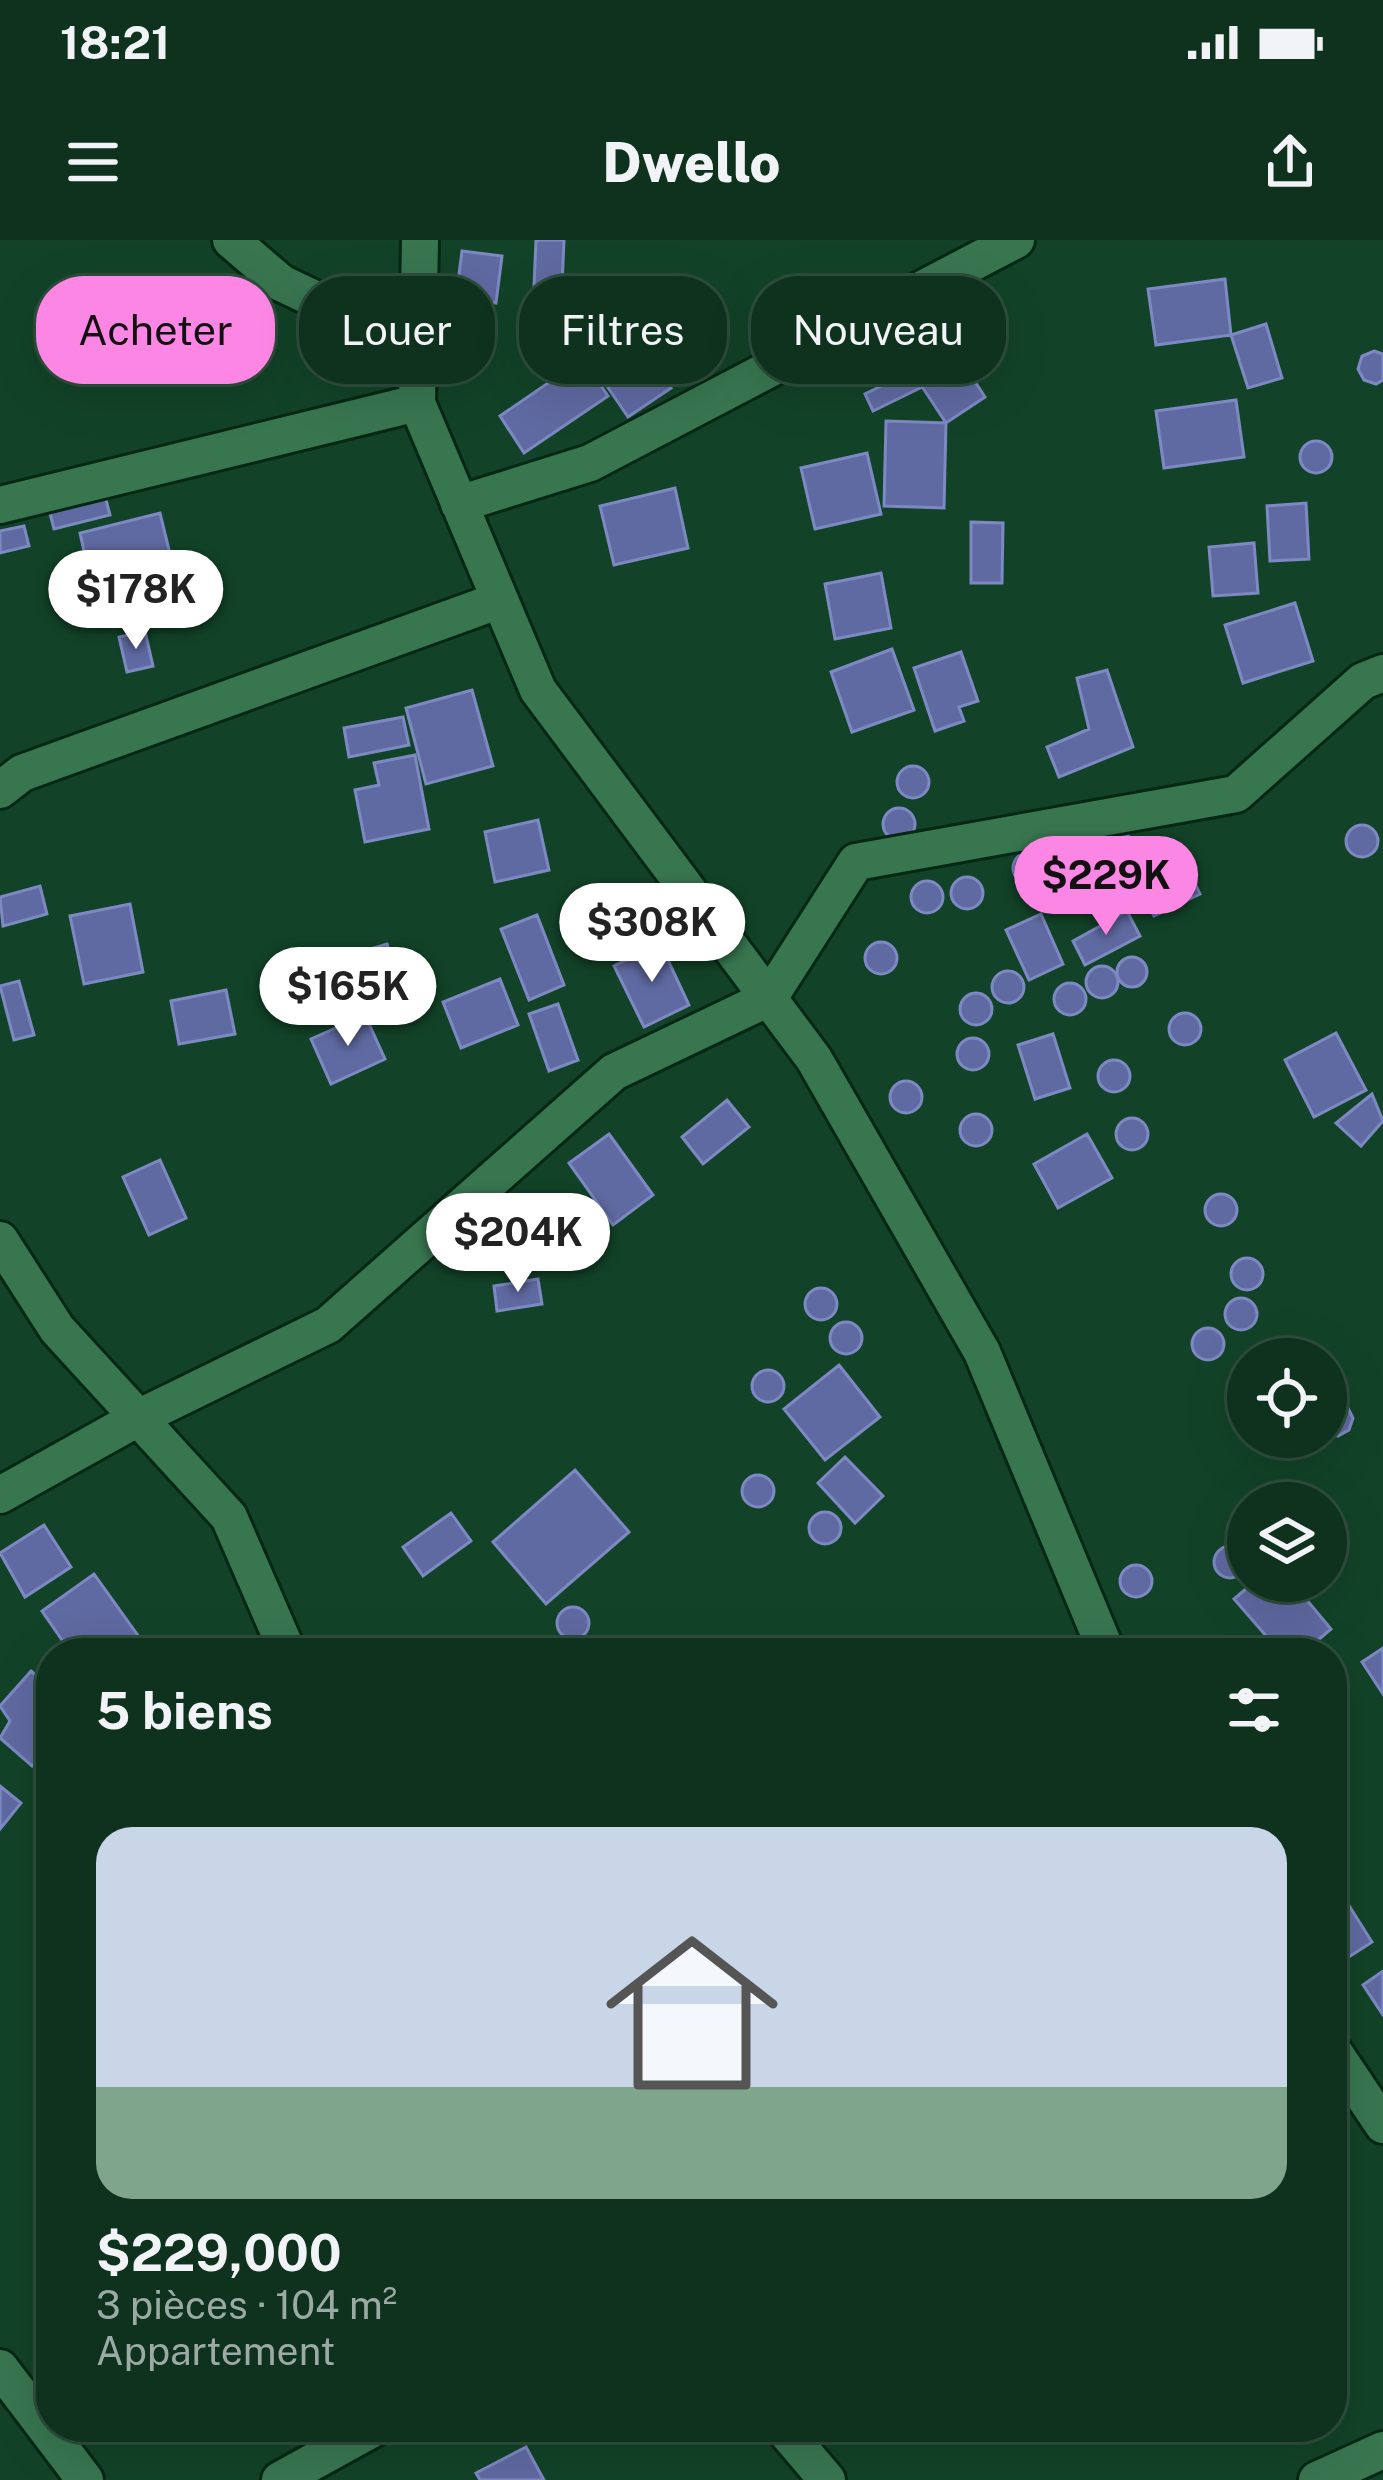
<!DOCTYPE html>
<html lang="fr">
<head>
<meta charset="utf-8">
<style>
	body { margin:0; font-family:"Public Sans",sans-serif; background:#173a27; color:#f1f3f6; height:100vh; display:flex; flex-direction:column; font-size:45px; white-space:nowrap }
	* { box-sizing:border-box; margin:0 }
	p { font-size:39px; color:#9baaa4 }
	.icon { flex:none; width:66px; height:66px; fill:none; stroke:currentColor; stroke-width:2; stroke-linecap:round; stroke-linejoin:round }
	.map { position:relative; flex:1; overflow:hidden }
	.sheet { position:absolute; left:36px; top:1398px; width:1311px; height:804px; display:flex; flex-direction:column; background:#0e321e; border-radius:48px; box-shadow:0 12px 48px #0002,0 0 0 3px #2e4d3c }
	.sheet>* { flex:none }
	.banner { position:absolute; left:36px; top:36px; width:1311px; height:108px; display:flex; gap:24px }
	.buttons { position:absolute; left:1227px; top:1098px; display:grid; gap:24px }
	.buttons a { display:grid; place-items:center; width:120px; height:120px; border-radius:50%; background:#0e321e; box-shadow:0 12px 48px #0002,0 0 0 3px #2e4d3c; font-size:60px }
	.price { position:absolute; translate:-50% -102px; padding:0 27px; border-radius:42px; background:#fff; color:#222; font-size:39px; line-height:78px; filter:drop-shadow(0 3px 6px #0008) }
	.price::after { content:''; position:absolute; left:50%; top:72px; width:36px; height:27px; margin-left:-18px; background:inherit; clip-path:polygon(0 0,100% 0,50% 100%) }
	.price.selected { background:#fc86e4; color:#111 }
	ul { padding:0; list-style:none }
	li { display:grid; align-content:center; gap:24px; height:636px; padding:0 60px }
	li span { display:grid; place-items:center; height:372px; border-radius:36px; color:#555 }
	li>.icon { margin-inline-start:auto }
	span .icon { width:216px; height:216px; fill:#fffc; stroke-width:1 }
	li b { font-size:51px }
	h2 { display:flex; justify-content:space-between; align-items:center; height:144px; padding:0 60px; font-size:51px }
	.tag { padding:0 42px; border-radius:48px; background:#0e321e; box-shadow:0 12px 48px #0002,0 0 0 3px #2e4d3c; font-size:42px; line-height:108px }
	.tag.selected { background:#fc86e4; color:#111 }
	.status { display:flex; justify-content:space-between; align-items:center; height:84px; padding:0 60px; background:#0e321e; direction:ltr }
	.status svg { height:33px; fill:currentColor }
	header { display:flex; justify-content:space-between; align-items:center; height:156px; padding:0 60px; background:#0e321e; font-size:54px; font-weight:800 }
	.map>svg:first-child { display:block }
</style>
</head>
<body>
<div class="status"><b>18:21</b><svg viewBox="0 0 49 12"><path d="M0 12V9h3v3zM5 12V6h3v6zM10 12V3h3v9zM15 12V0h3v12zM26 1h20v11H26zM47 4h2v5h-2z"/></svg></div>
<header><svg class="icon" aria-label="menu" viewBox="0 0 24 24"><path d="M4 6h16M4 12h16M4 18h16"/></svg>Dwello<svg class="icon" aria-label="share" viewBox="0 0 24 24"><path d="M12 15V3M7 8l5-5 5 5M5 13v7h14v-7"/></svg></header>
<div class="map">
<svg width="1383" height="2240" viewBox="0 0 1383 2240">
	<rect width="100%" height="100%" fill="#124328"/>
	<!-- building -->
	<path fill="#606aa2" stroke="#7d89c3" stroke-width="3" d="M536,0h28l-3,71 -28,-2z
		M462,11l40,5 -6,47 -40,-5z
		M1225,39l6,56 -75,10 -8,-56z
		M491,69l2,38 -29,2 -2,-39z
		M1266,84l16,54 -34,10 -17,-53z
		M561,92l15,22 -28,19 -15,-22z
		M641,104l30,44 -43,29 -30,-44z
		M952,106l33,51 -39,26 -33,-50z
		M1374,111l9,3v26l-7,4 -12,-4 -6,-11 4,-13z
		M583,119l25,37 -84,57 -24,-37z
		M912,131l8,17 -47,23 -8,-17z
		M1236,160l8,57 -80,11 -8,-57z
		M886,181l60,2 -2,85 -60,-2z
		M1300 217a16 16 0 1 1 32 0a16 16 0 1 1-32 0Z
		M867,213l14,61 -66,15 -14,-61z
		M675,248l13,60 -74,17 -14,-59z
		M104,252l6,23 -56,14 -6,-23z
		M1306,263l3,56 -39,2 -3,-55z
		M160,273l10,41 -81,20 -9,-41z
		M971,282l32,1 -1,60h-31z
		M24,286l5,20 -29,7v-22z
		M1254,303l4,50 -45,3 -4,-49z
		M881,333l10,55 -56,11 -10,-55z
		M1295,363l18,58 -70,22 -18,-58z
		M145,391l8,35 -26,6 -8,-35z
		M892,409l22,61 -62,22 -21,-60z
		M961,412l17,49 -19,6 5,14 -29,10 -21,-63z
		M1107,430l26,77 -74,30 -12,-30 42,-18 -12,-51z
		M472,450l21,76 -67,18 -20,-76z
		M403,477l6,28 -60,12 -5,-29z
		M415,515l14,74 -64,13 -10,-52 24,-5 -5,-22z
		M897 542a16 16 0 1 1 32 0a16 16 0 1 1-32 0Z
		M883 584a16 16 0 1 1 32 0a16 16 0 1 1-32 0Z
		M538,580l11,50 -54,12 -10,-50z
		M1346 601a16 16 0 1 1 32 0a16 16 0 1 1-32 0Z
		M1101 607a16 16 0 1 1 32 0a16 16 0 1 1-32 0Z
		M1063 613a16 16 0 1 1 32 0a16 16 0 1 1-32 0Z
		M1177,605l23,49 -46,22 -23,-49z
		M1013 628a16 16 0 1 1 32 0a16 16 0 1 1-32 0Z
		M951 653a16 16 0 1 1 32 0a16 16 0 1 1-32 0Z
		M911 657a16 16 0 1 1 32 0a16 16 0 1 1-32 0Z
		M40,646l7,28 -44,12 -3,-29z
		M130,664l13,68 -59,12 -14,-68z
		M1127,671l13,25 -55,29 -12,-24z
		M1041,674l22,50 -34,16 -23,-50z
		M537,675l27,70 -35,15 -28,-71z
		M865 718a16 16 0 1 1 32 0a16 16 0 1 1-32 0Z
		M660,703l29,62 -45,22 -30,-61z
		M387,704l13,45 -55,16 -13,-45z
		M1117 732a15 15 0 1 1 30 0a15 15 0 1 1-30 0Z
		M1086 742a16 16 0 1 1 32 0a16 16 0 1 1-32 0Z
		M992 747a16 16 0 1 1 32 0a16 16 0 1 1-32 0Z
		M500,739l18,46 -57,23 -18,-46z
		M19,741l15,54 -20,5 -14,-54z
		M1054 759a16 16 0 1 1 32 0a16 16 0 1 1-32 0Z
		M226,750l9,44 -56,10 -8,-43z
		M960 769a16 16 0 1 1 32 0a16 16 0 1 1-32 0Z
		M558,764l20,56 -29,11 -20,-57z
		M1169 789a16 16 0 1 1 32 0a16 16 0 1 1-32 0Z
		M365,775l20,44 -54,25 -20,-45z
		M1336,793l30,57 -52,27 -29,-57z
		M1053,794l17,54 -35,11 -17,-54z
		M957 814a16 16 0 1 1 32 0a16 16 0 1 1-32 0Z
		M1098 836a16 16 0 1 1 32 0a16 16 0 1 1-32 0Z
		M890 857a16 16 0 1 1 32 0a16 16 0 1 1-32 0Z
		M1372,854l11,27 -22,25 -25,-23z
		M727,860l22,27 -46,37 -21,-27z
		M960 890a16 16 0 1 1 32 0a16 16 0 1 1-32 0Z
		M1116 894a16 16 0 1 1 32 0a16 16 0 1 1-32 0Z
		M609,894l44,61 -40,30 -44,-62z
		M1087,894l25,44 -54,30 -24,-44z
		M160,920l26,58 -37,17 -26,-58z
		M1205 970a16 16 0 1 1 32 0a16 16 0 1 1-32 0Z
		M1231 1034a16 16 0 1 1 32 0a16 16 0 1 1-32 0Z
		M538,1039l4,25 -45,7 -3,-25z
		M805 1064a16 16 0 1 1 32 0a16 16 0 1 1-32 0Z
		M1225 1074a16 16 0 1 1 32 0a16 16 0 1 1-32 0Z
		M830 1098a16 16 0 1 1 32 0a16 16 0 1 1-32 0Z
		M1192 1104a16 16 0 1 1 32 0a16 16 0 1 1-32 0Z
		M839,1125l41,52 -55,43 -41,-51z
		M752 1146a16 16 0 1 1 32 0a16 16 0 1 1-32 0Z
		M1335,1162l12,4 6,12 -4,12 -11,6 -12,-4v-25z
		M845,1217l38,39 -28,27 -37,-40z
		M575,1230l54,62 -83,72 -53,-62z
		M742 1251a16 16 0 1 1 32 0a16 16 0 1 1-32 0Z
		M809 1288a16 16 0 1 1 32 0a16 16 0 1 1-32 0Z
		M451,1273l20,28 -48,35 -20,-29z
		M44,1285l27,42 -46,30 -25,-44z
		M1214 1322a16 16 0 1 1 32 0a16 16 0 1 1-32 0Z
		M1120 1341a16 16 0 1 1 32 0a16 16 0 1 1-32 0Z
		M94,1334l45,63 -22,16h-46l-29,-42z
		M1255,1341h36l40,48 -28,24h-22l-47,-54z
		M557 1383a16 16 0 1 1 32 0a16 16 0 1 1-32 0Z
		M1383,1408v46l-21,-32z
		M31,1431l20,17v57l-19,21 -32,-28 10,-17 -10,-15z
		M0,1546l21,17 -21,26z
		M1343,1656l29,46 -34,22 -6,-9v-52z
		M1383,1731v44l-20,-30z
		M526,2207l18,33h-64l-4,-7z"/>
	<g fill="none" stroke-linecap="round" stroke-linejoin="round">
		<!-- street casing -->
		<g stroke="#052714" stroke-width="42">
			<path id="street" d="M231,0l50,43 137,65
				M420,0l-3,163 121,287 276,369 168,293 125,301
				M459,264l131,-41 426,-223
				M0,265l417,-102
				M0,550l22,-17 478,-173
				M0,1000l57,89 172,188 59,136
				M0,1255l138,-77 190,-93 286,-253 155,-74 87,-136 380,-68 127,-113 20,-8
				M1332,1809l51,76
				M0,2128l85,112
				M782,2187l45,53
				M280,2240l96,-53
				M1317,2240l66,-30"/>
		</g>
		<!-- street -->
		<use href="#street" stroke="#387650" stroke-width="36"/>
	</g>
</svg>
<div class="buttons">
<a><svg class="icon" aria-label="locate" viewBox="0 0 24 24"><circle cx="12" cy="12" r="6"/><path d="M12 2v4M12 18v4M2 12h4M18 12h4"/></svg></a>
<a><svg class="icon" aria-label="layers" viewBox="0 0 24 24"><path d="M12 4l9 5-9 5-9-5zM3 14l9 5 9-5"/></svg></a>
</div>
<b class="price" style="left:136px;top:412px">$178K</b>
<b class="price selected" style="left:1106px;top:698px">$229K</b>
<b class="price" style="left:652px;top:745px">$308K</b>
<b class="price" style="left:348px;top:809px">$165K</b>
<b class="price" style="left:518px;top:1055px">$204K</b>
<div class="banner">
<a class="tag selected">Acheter</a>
<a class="tag">Louer</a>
<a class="tag">Filtres</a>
<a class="tag">Nouveau</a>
</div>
<section class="sheet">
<h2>5 biens<svg class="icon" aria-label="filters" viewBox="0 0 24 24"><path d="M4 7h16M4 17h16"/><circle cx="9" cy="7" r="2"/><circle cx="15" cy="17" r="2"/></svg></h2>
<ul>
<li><span style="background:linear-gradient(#c9d6e8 70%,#7fa58c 0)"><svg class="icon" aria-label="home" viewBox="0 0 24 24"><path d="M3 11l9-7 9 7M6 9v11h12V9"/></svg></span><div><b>$229,000</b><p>3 pièces · 104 m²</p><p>Appartement</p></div></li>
</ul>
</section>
</div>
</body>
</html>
